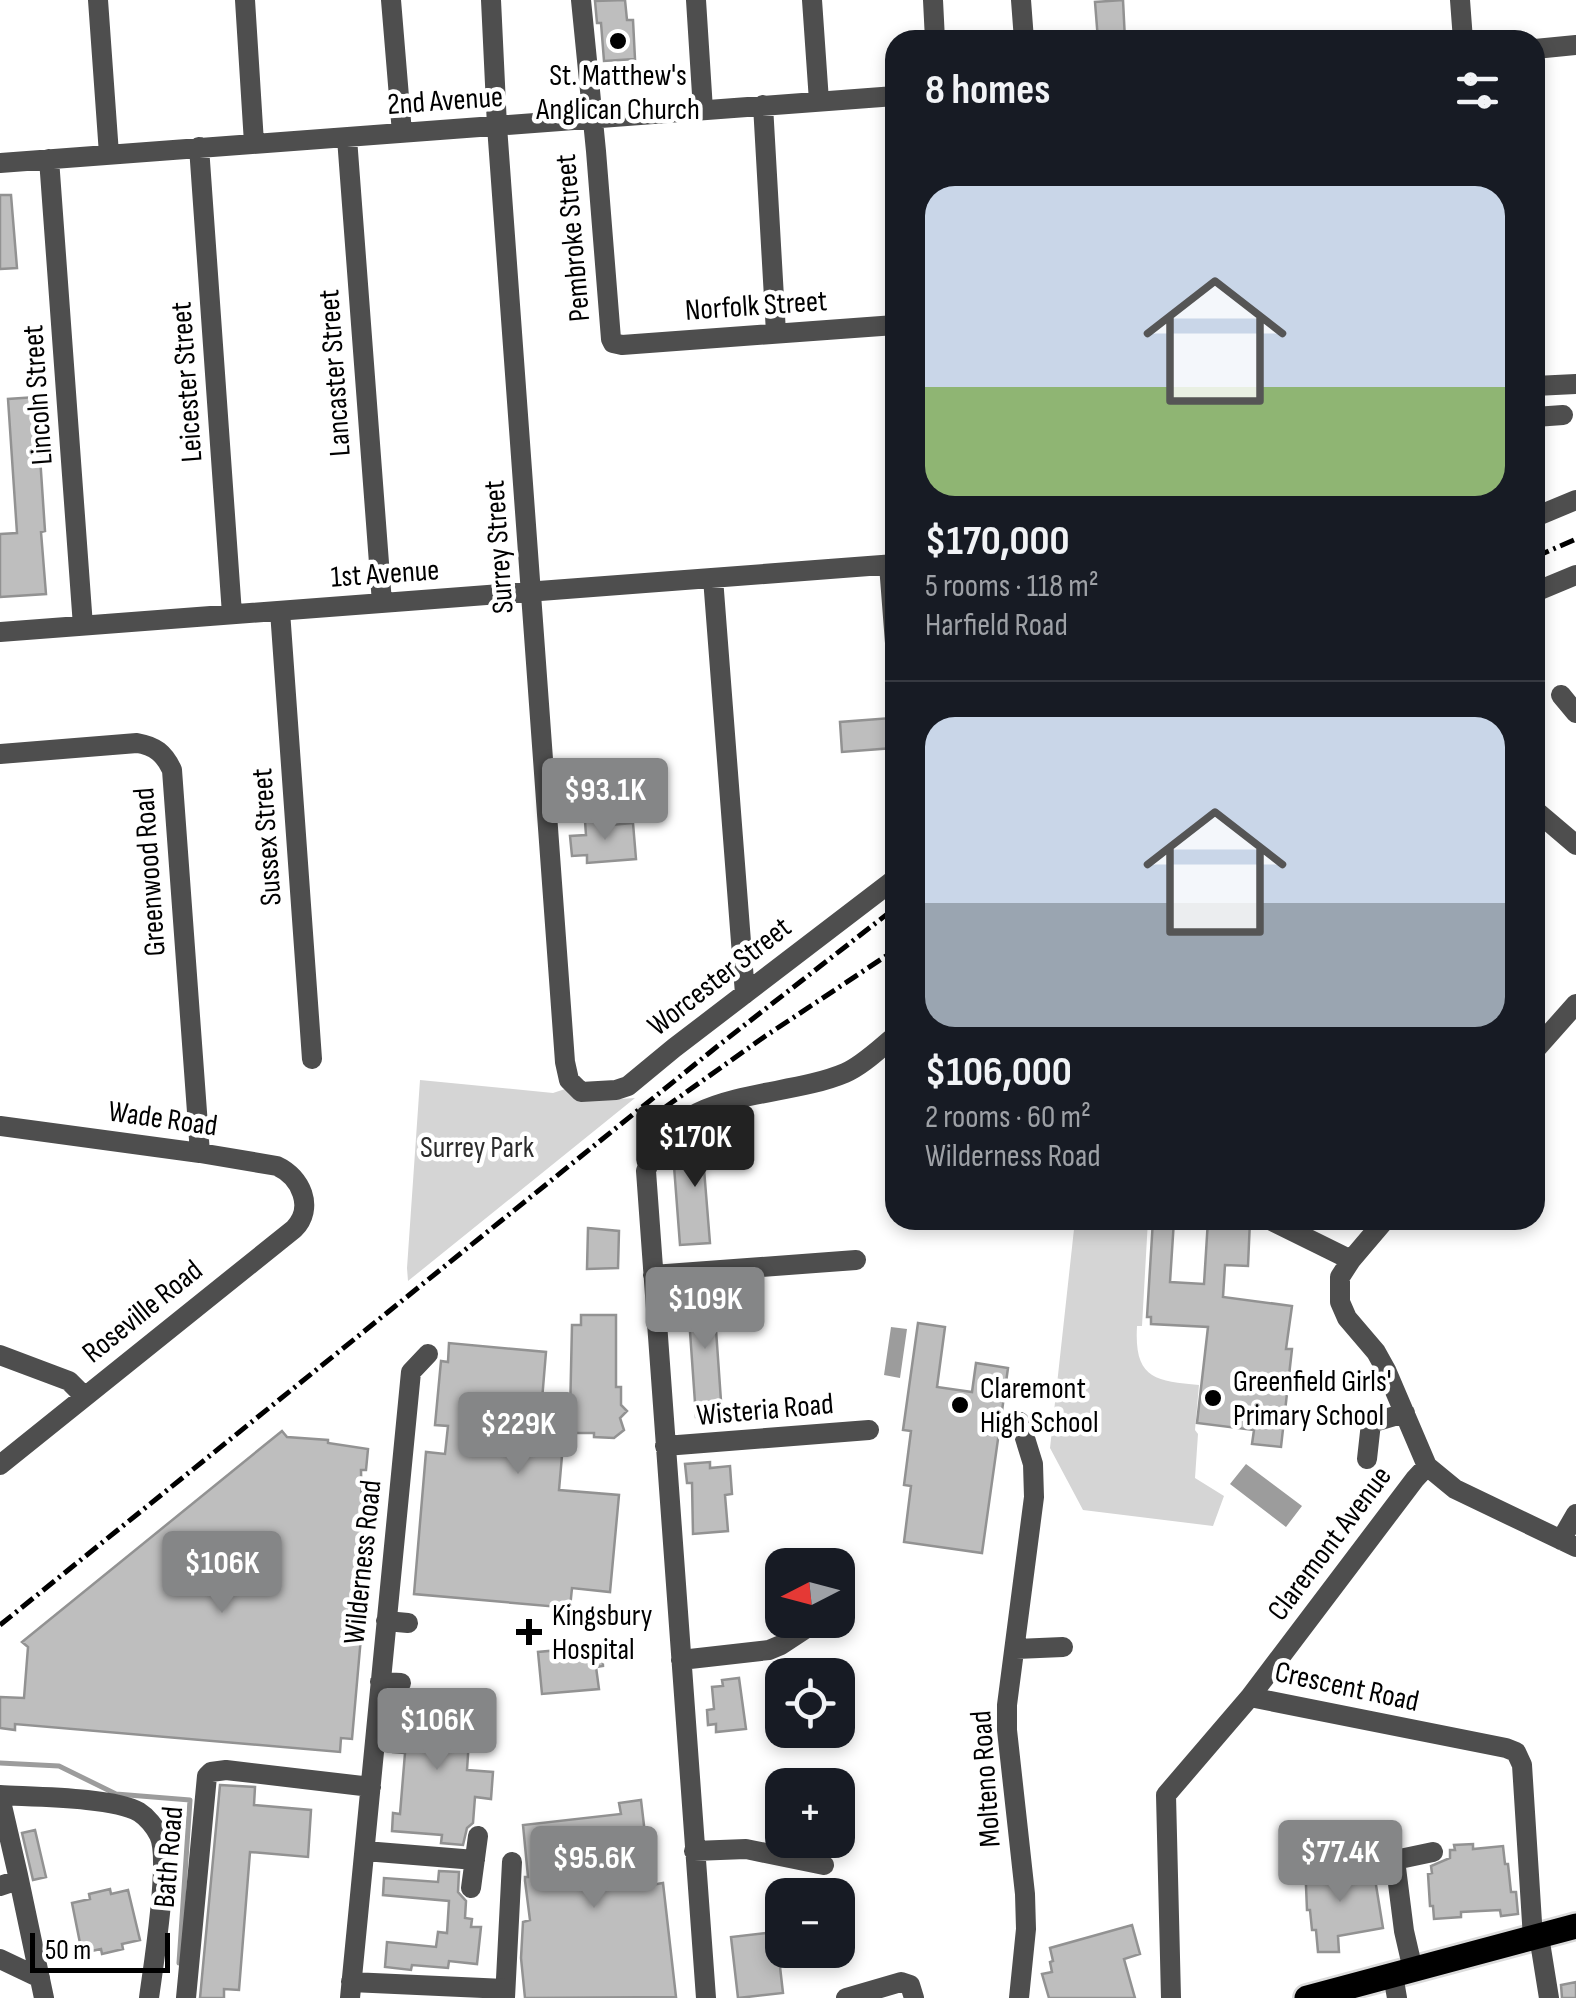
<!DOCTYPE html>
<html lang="en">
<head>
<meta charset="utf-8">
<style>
	body { margin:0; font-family:"Sofia Sans Condensed",sans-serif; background:#242831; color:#f1f3f6; height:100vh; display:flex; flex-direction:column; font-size:38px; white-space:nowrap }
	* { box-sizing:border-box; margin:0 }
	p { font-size:32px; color:#9ea1a6 }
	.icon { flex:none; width:55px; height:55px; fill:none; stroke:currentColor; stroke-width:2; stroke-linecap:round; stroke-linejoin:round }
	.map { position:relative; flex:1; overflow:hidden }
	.side { position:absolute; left:885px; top:30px; width:660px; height:1200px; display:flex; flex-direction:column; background:#171b24; border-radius:30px; box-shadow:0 5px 15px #0003 }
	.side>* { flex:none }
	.needle { width:65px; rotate:264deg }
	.fabs { position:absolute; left:765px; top:1548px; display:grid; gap:20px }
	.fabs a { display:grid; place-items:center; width:90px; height:90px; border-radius:20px; background:#171b24; box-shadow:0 5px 15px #0003; font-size:50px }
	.scale { position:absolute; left:30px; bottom:25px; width:140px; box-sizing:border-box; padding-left:10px; border:5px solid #000; border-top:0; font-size:28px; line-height:35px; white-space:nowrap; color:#000; -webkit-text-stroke:8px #fff; paint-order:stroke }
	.price { position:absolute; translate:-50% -85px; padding:0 22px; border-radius:10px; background:#858687; color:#fff; font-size:32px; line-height:65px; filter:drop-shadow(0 2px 5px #0008) }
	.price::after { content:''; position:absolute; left:50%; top:60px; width:30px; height:22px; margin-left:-15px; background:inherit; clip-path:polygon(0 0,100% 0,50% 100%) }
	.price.selected { background:#222; color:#fff }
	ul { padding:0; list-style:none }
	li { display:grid; align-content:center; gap:20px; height:530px; padding:0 40px }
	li+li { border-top:2px solid #363941 }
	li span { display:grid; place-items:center; height:310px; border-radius:30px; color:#555 }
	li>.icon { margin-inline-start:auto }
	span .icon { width:180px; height:180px; fill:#fffc; stroke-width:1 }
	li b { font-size:42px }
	h2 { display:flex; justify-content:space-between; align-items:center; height:120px; padding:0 40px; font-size:42px }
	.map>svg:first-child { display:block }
</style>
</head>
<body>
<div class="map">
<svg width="1576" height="1998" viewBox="0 0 1576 1998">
	<rect width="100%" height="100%" fill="#fff"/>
	<!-- green -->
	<path fill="#d5d5d5" d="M420,1080l133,13 12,-4 23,12 47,-3 -227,183 -1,-13z
		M1075,1220h73l-6,106h-5c-3,52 17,55 62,59l-4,45 3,4 -3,44 29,18 -11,30 -130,-16 -33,-62z"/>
	<!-- water -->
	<path fill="#9c9c9c" d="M891,1327l16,2 -7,49 -16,-3z
		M1246,1464l56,42 -16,21 -56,-43z"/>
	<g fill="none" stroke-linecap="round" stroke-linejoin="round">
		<!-- stream -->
		<path stroke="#9c9c9c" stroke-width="5" d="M0,1763l59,3 57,28 74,6 -11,163"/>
	</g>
	<!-- building -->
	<path fill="#bebebe" stroke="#929292" stroke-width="2.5" d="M625,0l2,20h6l2,39 -31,2 -3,-38h-4l-2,-22z
		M1123,0l2,40h-27l-3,-38z
		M0,195h11l6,73 -17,1z
		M36,397l9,134 -4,1 5,62 -46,3v-63l17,-1 -9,-134z
		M891,718l2,30 -51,4 -2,-30z
		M597,820l2,6 34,-3 3,36 -49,4v-8l-15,1 -2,-20 16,-1 -1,-14z
		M721,1137l2,31 -19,1 6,74 -30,2 -7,-92 27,-2 -1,-13z
		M1153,1220h21l-4,62 34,2 4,-64h42l-2,46 -23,-1 -2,32 69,9 -6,43h6l-11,98 -29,-3 2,-14 -57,-7 11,-96 -57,-3v-7h-4z
		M588,1228l31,3 -1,37 -31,1z
		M713,1287l9,128 -26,2 -9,-128z
		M581,1315h35v72h5v18l6,6 -7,7 4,12 -10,8 -20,-1v-4h-30l-5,57 60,5 -9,97 -38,-4 -2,20 -156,-14 12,-142 19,2 3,-28 -13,-1 6,-64 7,1 1,-19 97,9 -5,60 29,3 2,-90h9z
		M918,1323l27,4 -8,60 35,5 4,-29 32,5 -26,185 -78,-11 7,-56 -7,-1 7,-54 -8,-1z
		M282,1431l5,6 41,3v3l40,6 -2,21h-5l3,133 -12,136 -11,-1 -1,14 -325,-28v6l-15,-2v-31l24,1 4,-51 -6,-5z
		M710,1462v6l20,-2 2,28 -7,1 3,36 -35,3 -1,-51h-5l-2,-19z
		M602,1646l1,20 -7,1 3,22 -57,5 -4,-42z
		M739,1678l7,51 -30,3v-8l-8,1 -1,-15 7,-1 -2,-22 11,-1 -1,-6z
		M397,1704l74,6 -4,60 26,2 -2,27 -16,-2 -2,26 -6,5 -4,17 -22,-2 1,-8 -50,-4 1,-18 7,1 5,-61 -12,-1z
		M220,1785l35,2 -1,18 57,5 -3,47 -58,-5 -11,138 -15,-1v9h-24z
		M641,1800l10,85 12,-2 13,114 -151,1 -4,-40 2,-36 7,-2 -5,-39v-4h3l-5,-52 98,-11 -2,-11z
		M35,1830l11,47 -13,3 -11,-47z
		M1473,1844v5l30,-3 2,18h3l3,28h5l2,22 -17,2 -1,-6 -39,2v5l-27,2 -1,-13h-3l-2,-32 4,-1 -1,-7 19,-8v-8h5l-1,-5z
		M1331,1860l-1,10 4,10 40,-3 1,2 8,49 -45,8 1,16h-21l-2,-22h-4l-2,-20h-3l-2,-48z
		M439,1871l20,1 -1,20 8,9 -1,17 7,1 -1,8h10l-4,37 -28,-3 -1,7 -36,-3 -1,5 -26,-3 2,-25 49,5 2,-15 9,1 2,-32 -66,-6 1,-17 54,4z
		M110,1889l1,5 17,-4 12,50 -18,4 1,5 -21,5 -1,-5 -19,4 -10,-50 18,-4 -1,-5z
		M1132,1925l8,29 -16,5 11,39h-86l-7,-24 10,-2 -2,-10 3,-1 -3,-13z
		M776,1932l7,61 -45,5 -7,-61z
		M1576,1982v16h-14l-1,-13z"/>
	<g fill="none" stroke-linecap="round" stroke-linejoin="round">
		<!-- major casing -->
		<g stroke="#dbdbdb" stroke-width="30">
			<path id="major" d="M1307,1998l269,-72"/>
		</g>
		<!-- minor -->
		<path stroke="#4e4e4e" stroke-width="20" d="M98,0l11,154
			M245,0l9,143
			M391,0l11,133
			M491,0l6,126 68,936 4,18 12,12 35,-2 12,-4 46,-38 221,-169
			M581,0l15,151 15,188 2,4 9,2 273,-20
			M696,0l7,110
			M812,0l7,101
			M933,0l2,40
			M1021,0l3,40
			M1460,0l3,40
			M1535,49l41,-4
			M763,105l13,228
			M347,138l35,465
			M199,147l33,467
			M49,159l34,467
			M0,163l895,-67
			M1535,386l41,-2
			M1535,417l28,-2
			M1535,517l41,-17
			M889,565l6,78
			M713,578l32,416
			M1535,592l41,-17
			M280,611l32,448
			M0,632l895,-68
			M1561,695l15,18
			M0,754l137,-11c18,3 27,10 35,27l28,383
			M1535,810l41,35
			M1535,1050l41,-46
			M0,1126l200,27 77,13c24,11 38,42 17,63l-294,236
			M1270,1220l81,40
			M1385,1220l-34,40 -11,17v25l7,16 29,34 10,18 41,96 28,23 121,58
			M653,1275l203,-15
			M0,1355l69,26 15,15
			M665,1446l204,-16
			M1367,1459l4,-36 34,-10
			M1561,1540l15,-26
			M386,1621l22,2
			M1016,1649l47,-2
			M681,1660l88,-10 12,-5 35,-23
			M380,1682l21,1
			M1250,1697l256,51 10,4 6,13 11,173
			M0,1795c33,2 113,2 139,17 8,5 16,15 20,23 12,24 -6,132 -10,163
			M0,1797l18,78 -3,6 -15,5
			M365,1851l110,9
			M694,1851l52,-2 78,16
			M1395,1860l9,71 9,39
			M1343,1867l52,-7 38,-8
			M18,1875l26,123
			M471,1888l7,-52
			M1539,1936l10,62
			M0,1959l40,19
			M1393,1975l4,23
			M351,1982l154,7
			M186,1998l21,-222 4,-4 15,-2 145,17
			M350,1998l61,-626 17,-18
			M505,1998l7,-136
			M706,1998l-60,-827c27,-85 133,-70 199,-98 18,-8 34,-24 50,-37
			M846,1998l55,-16 9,3 4,13
			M1019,1998l7,-69 -1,-35 -18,-164v-25l27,-208 -1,-33 -13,-42
			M1171,1998l-5,-203 84,-98 165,-218 12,-13"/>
		<!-- major -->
		<use href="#major" stroke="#000" stroke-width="25"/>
		<!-- rail -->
		<path stroke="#000" stroke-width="5" stroke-dasharray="15 5 2.5 5" stroke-linecap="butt" d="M1535,557l41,-18
			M664,1108l100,-71 131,-87
			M0,1625l719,-580 176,-137"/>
	</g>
	<!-- markers -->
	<g fill="#000" stroke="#fff" stroke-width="4">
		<circle cx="618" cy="41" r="10"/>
		<circle cx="1213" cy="1398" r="10"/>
		<circle cx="960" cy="1405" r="10"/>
		<path d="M524 1617h10v10h10v10h-10v10h-10v-10h-10v-10h10z"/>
	</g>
	<g text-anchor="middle" stroke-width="9" stroke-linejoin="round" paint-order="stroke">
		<!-- poi labels -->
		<g font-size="30" fill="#000" stroke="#fff" text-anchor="start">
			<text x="618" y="85" text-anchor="middle">St. Matthew's<tspan x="618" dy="34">Anglican Church</tspan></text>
			<text x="1233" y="1391">Greenfield Girls'<tspan x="1233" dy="34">Primary School</tspan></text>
			<text x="980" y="1398">Claremont<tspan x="980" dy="34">High School</tspan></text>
			<text x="552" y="1625">Kingsbury<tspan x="552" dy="34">Hospital</tspan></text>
		</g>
		<!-- street labels -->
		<g font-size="30" fill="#000" stroke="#fff">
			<text transform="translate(445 100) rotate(-4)" y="10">2nd Avenue</text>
			<text transform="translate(572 238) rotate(-95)" y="10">Pembroke Street</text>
			<text transform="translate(756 305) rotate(-4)" y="10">Norfolk Street</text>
			<text transform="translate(334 373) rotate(-94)" y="10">Lancaster Street</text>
			<text transform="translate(186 382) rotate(-94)" y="10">Leicester Street</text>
			<text transform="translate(37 395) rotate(-94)" y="10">Lincoln Street</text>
			<text transform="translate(498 547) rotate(-94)" y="10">Surrey Street</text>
			<text transform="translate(385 573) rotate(-4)" y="10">1st Avenue</text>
			<text transform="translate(266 837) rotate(-94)" y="10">Sussex Street</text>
			<text transform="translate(149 872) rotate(-94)" y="10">Greenwood Road</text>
			<text transform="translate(719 976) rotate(-38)" y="10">Worcester Street</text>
			<text transform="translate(163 1118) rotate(8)" y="10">Wade Road</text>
			<text transform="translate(142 1311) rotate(-39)" y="10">Roseville Road</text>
			<text transform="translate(765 1409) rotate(-5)" y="10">Wisteria Road</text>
			<text transform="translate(1329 1543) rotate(-53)" y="10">Claremont Avenue</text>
			<text transform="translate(362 1562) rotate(-84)" y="10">Wilderness Road</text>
			<text transform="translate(1347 1686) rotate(12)" y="10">Crescent Road</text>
			<text transform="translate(985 1779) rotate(-94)" y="10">Molteno Road</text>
			<text transform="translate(168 1857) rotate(-85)" y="10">Bath Road</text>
		</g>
		<!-- park labels -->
		<g font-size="30" fill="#2c2c2c" stroke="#fff">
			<text x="477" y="1157">Surrey Park</text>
		</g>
	</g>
</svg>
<div class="fabs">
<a><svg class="needle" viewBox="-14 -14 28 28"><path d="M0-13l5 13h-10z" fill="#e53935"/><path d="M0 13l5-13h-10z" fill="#9ea1a6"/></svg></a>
<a><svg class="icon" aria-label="locate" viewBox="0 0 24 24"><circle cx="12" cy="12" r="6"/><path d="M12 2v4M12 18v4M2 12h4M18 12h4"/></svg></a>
<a>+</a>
<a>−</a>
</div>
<div class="scale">50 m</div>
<b class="price" style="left:605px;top:843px">$93.1K</b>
<b class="price selected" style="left:695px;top:1190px">$170K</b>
<b class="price" style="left:705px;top:1352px">$109K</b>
<b class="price" style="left:518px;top:1477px">$229K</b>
<b class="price" style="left:222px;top:1616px">$106K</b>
<b class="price" style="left:437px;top:1773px">$106K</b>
<b class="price" style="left:1340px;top:1905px">$77.4K</b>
<b class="price" style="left:594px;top:1911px">$95.6K</b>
<section class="side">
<h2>8 homes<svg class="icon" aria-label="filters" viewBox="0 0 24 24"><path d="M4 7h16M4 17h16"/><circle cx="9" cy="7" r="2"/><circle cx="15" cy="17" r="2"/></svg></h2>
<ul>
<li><span style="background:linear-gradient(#c9d6e8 65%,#8fb573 0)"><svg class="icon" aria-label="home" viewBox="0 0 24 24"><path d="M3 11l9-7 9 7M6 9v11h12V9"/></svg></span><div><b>$170,000</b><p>5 rooms · 118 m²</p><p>Harfield Road</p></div></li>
<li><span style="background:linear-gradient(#c9d6e8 60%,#9aa5b1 0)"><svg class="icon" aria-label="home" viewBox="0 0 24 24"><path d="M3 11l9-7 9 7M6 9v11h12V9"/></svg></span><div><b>$106,000</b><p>2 rooms · 60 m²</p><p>Wilderness Road</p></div></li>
</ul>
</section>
</div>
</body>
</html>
